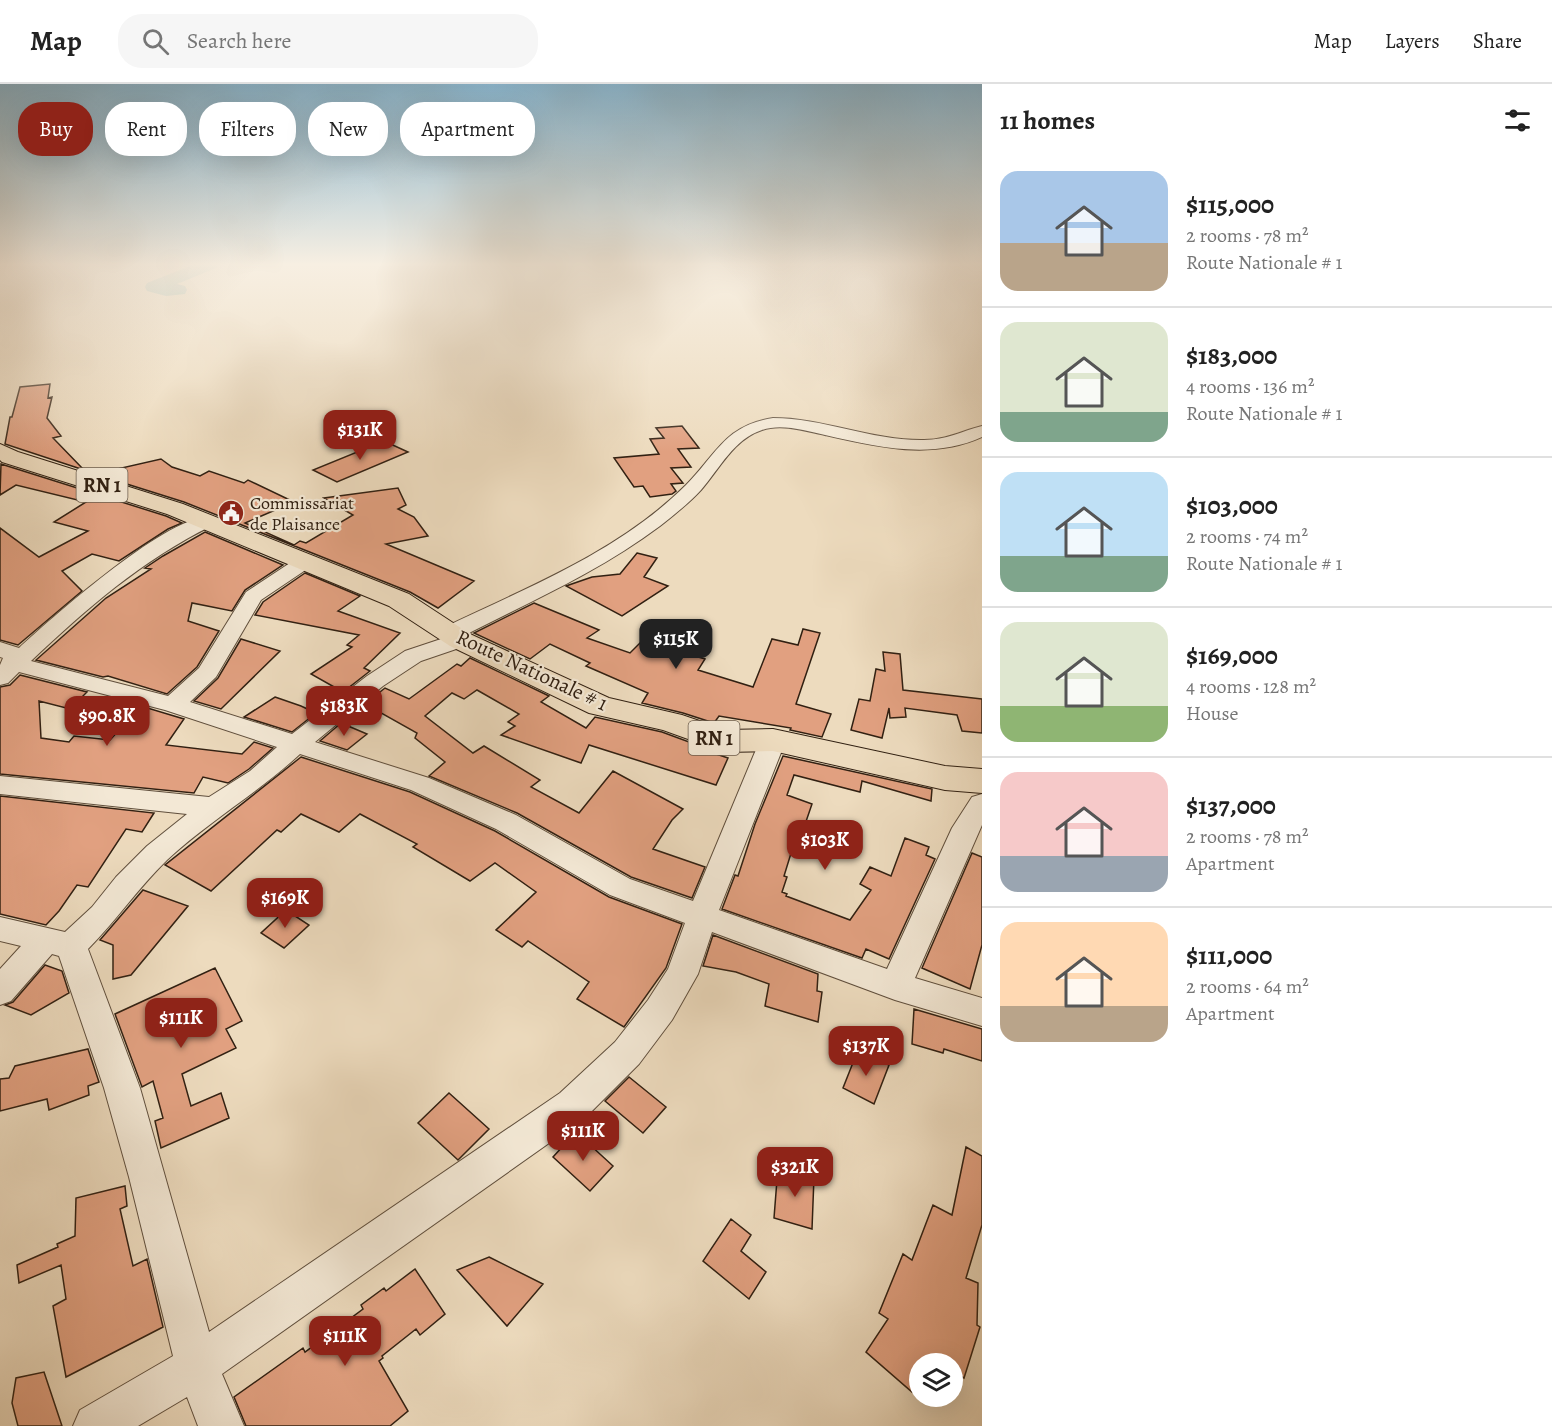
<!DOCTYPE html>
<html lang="en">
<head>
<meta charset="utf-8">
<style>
	body { margin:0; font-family:Alegreya,serif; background:#f6f6f6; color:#222; height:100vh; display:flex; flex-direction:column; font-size:22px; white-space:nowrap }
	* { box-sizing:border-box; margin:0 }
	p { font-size:20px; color:#767676 }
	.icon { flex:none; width:33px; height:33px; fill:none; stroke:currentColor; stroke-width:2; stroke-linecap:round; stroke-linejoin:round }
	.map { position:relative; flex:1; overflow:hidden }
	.drawer { display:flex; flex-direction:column; background:#fff; width:570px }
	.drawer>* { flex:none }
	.hud { position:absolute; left:18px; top:18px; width:570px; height:54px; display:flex; gap:12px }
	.controls { position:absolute; left:909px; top:1269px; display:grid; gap:12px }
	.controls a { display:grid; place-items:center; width:54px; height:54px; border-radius:50%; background:#fff; box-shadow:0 6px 24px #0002; font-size:30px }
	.price { position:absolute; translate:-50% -51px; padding:0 14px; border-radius:12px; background:#8f2418; color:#fff; font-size:20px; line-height:39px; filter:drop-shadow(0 2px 3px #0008) }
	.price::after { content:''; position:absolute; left:50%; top:36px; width:18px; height:14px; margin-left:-9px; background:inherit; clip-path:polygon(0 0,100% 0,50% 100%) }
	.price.current { background:#222; color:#fff }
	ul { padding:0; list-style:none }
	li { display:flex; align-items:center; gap:18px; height:150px; padding:0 18px }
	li+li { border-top:2px solid #e0e0e0 }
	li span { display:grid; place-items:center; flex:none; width:168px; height:120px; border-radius:18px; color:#555 }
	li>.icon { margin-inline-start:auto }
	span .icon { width:72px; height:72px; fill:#fffc; stroke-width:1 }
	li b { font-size:26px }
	h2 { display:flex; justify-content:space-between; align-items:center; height:72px; padding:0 18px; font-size:26px }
	.chip { padding:0 21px; border-radius:24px; background:#fff; box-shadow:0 6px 24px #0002; font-size:21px; line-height:54px }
	.chip.current { background:#8f2418; color:#fff }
	header { display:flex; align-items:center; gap:36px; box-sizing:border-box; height:84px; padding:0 30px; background:#fff; border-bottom:2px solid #e0e0e0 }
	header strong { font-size:28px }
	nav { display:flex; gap:33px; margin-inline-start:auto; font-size:21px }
	.search { width:420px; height:54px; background:#f6f6f6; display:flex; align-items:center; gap:15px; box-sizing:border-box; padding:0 21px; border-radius:24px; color:#767676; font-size:22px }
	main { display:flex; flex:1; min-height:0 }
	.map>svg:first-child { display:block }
</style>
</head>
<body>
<header>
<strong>Map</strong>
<div class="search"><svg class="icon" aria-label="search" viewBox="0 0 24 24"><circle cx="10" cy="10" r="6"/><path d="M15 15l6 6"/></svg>Search here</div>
<nav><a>Map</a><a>Layers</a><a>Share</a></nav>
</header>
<main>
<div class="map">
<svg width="982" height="1342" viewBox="0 0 982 1342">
	<rect width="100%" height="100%" fill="#eddbbe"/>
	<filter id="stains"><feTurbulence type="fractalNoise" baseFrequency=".00333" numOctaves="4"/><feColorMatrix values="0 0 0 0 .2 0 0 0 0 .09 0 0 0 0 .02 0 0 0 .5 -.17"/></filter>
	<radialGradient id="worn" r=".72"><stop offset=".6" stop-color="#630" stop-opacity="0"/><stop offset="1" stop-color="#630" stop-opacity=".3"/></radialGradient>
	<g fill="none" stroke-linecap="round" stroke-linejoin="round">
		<!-- river -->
		<path fill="#99bbb0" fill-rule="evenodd" d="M195,180h24l-3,4 -39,16 8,2 2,4 -2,4 -19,2 -19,-5 -2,-4 2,-4z"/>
	</g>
	<!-- building -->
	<path fill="#e1a080" stroke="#312012" stroke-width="1.5" d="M50,300l-2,14 4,-1 -5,21 14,18 -8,2 31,32 -79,-26 5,-27h2l8,-30z
		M682,342l17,22 -21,1 13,18 -20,1 12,15 -12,1 5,7 -4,3 -22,3 -7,-11 -9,1 -20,-29 45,-4 -9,-15 14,-1 -8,-10z
		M384,357l24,11 -71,30 -24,-12z
		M161,375l11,8 28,9 9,-5 35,12 4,-3 46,22 -49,21 49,22 6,-4 6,2 47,-28 -29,-17 74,-10 8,17 -8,4 16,8 14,19 -42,8 88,37 -36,27 -28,-16 -226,-90 -89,-28z
		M1,380l165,52 16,7 -14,6 -49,32 -27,-7 -30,17 20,20 -64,54 -18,-5v-112l39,29 49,-26 -34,-9 32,-20 -70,-17 -16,10z
		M205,448l78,33 -38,25 -13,21 -40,-8 -4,18 31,10 -22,36 -30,27 -59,-18 -5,1 -67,-17 70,-62 45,-29 -6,-1 18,-12z
		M637,469l20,5 -13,19 24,9 -46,30 -56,-30 26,-9 28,-3z
		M305,489l55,23 -22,15 62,22 -36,35 6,3 -27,21 -32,-18 41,-27 -5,-2 12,-10 -104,-20 8,-13z
		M534,519l65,27 -12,8 43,15 30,-30 34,12 -12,17 23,7 -7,11 55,17 19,-48 26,6 5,-16 17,4 -24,71 35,10 -9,23 -32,-7 1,-2 -72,-12 -5,7 -31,-10 -41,-10 6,-10 -62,-27 4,-3 -40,-19 -20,15 -56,-26z
		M241,555l39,12 -59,58 -27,-8 24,-23z
		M883,568l17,2 3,36 79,9v34l-20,-2 -5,-16 -52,-7 1,9 -16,1 -1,-10 -7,30 -31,-8 8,-31 11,2 6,-32 9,2z
		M470,574l79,38 -8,6 45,26 9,-11 67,15 38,14 -2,2 30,10 -12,27 -127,-40 -8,18 -80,-28 14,-9 -7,-4 11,-8 -42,-24 -13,9 -12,-6 -27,23 48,37 11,-7 56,34 -9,7 48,26 34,-42 70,38 -11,11 -19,29 52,18 -13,31 -61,-21 -114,-64 -88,-37 16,-14 -30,-24 2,-5 -52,-29 20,-16 24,11 48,-35 4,2z
		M20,591l67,17 -17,17 -31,-8 2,37 28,4 5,-6 36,4 31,-34 43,13 -18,26 76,9 12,-12 19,6 -24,21 -21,14 -25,-6 -9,16 -194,-19v-87l10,-2z
		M275,613l26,9 15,7 -24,19 -48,-15z
		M341,639l26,11 -20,16 -27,-9z
		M783,672l149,33 -1,12 -69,-20 -2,11 -66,-17 -7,20 25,9 -12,35 -4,-2 -12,39 3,1 -5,15 5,2 -1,2 64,24 21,-30 -11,-6 10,-17 21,9 14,-38 24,9 -3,8 9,4 -46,100 -23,-10 -4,9 -140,-49 13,-34 3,1 17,-52z
		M301,673l109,35 85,39 114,66 73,27 -16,44 -42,59 -47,-28 12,-17 -61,-41 -6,6 -26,-17 40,-38 -41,-29 -25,18 -57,-34 4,-3 -57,-30 -21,18 -38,-18 -20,18 -4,-2 -66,61 -46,-26z
		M0,712l154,17 -12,19 -16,-3 -38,58 -11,-2 -18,26 -13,14 -46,-11z
		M972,769l10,4v88l-12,44 -48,-21z
		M143,806l45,16 -57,69 -18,4v-34l-13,-5z
		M286,826l23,15 -25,23 -23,-15z
		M713,851l105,39 -1,17 5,1 -4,30 -53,-16 4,-22 -33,-12 -33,-6z
		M45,881l17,6 7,22 -38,22 -26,-10 8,-3z
		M215,884l27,53 -16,8 10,19 -54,26 9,32 30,-13 8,25 -68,30 -6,-27 8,-3 -10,-37 -11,6 -27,-73z
		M914,925l68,20v32l-38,-12 -1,4 -31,-9z
		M88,965l11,33 -11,4 1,9 -40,15 -2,-11 -47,12v-32l9,-1 6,-12z
		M858,966l31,15 -15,39 -31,-16z
		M629,993l37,30 -23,26 -38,-32z
		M449,1009l40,36 -31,31 -40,-37z
		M576,1048l37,34 -23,25 -37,-34z
		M966,1063l16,9v69l-16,53 12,5 -1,42 3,2 -16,51 -12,-8v-6h-32v15l-8,13 -46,-40 22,-33 -9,-6 24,-59 9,6 21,-55 19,10z
		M778,1083l36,10 -2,52 -38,-11z
		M125,1102l2,20 -7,3 13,57 14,-7 16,68 -97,50 -13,-71 13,-7 -5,-34 -42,18 -2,-18 41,-18 -1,-3 18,-8 1,-38z
		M731,1135l20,16 -10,16 25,21 -17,27 -46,-38z
		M489,1173l54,27 -36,42 -50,-56z
		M415,1185l30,45 -25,21 -4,-6 -34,27 1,2 -4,3 29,50 -18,15h-144l-12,-29 69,-49 2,4 58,-43 -2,-4 23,-17 2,3z
		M44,1288l18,54h-44l-6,-23 4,-25z"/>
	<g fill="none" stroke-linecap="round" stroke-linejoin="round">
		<!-- minor casing -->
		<g stroke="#604f3d" stroke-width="2">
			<path id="minor" d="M773,334c51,0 99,23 151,22 22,0 38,-9 58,-14v11c-50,23 -105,10 -157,-2 -19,-4 -43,-12 -63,-5 -28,9 -42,38 -61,60 -12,13 -27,25 -41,36 -60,45 -128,75 -195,109l6,5 -3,5 -47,16 -38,25 -68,56 114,36 87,37 114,64 63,22 67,-161 4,-6 9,-2 9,2 4,6 -67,170 168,59 65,-141 20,-31 10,-3v31l-67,153 67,20v28l-87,-26 -183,-68 -14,42 -26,46 -33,44 -53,53 -364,257 22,52h-46l-11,-29 -49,29h-65l7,-16 93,-54 -44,-179 -25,-89 -45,-132 -7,-2 -41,47 -11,4v-36l21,-23 -21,-5v-24l65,15 27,-25 24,-30 31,-31 40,-32 -187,-20v-18l209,21 41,-26 27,-24 -112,-37 -146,-38 -11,11 -8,2v-20l3,-7 -3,-1v-15l19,6c29,-27 155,-139 192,-130l2,4 -2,4c-69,34 -125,83 -180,135l137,35 31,-28 47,-76 53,-35h14l3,4 -3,4 -52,35 -45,77 -26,25 102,32 75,-58 38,-25 39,-13 -4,-5 3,-5c83,-40 176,-76 243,-143 30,-30 39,-60 87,-67zM300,670l111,36 85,39 114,66 75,28 -17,46 -20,31 -33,42 -55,51 -351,239 -69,-244 -52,-139c28,-28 50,-61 79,-89 42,-39 91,-67 133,-106z"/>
		</g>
		<!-- primary casing -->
		<g stroke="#312012" stroke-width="2">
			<path id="primary" d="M0,360l18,8 165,52 226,90 61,40 139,64 73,17 44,15 47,-1 172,37 37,3v24l-37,-3 -172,-39 -49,1 -61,-22 -74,-17 -139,-67 -61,-40 -222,-92 -165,-52 -2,-2z"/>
		</g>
		<!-- minor -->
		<use href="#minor" fill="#f3e8d5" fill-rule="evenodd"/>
		<!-- primary -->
		<use href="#primary" fill="#eddbbe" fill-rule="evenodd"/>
	</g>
	<!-- sky -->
	<linearGradient id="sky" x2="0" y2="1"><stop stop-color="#88b7d2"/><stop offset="0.49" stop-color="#f7efe2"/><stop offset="1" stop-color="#f7efe2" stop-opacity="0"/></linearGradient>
	<rect width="982" height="368" fill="url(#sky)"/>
	<!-- icons -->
	<defs>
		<g id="civic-disc" transform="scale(1.35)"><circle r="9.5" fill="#8f2418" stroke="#f3e8d5"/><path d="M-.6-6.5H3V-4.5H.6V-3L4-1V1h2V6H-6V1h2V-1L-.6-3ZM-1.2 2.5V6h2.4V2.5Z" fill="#fff"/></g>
	</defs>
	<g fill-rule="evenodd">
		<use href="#civic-disc" x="231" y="429"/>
	</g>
	<g text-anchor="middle" stroke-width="4.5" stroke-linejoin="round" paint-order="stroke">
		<!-- far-poi labels -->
		<g font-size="18" fill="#312012" stroke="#f3e8d5" text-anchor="start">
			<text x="250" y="425">Commissariat<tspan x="250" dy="21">de Plaisance</tspan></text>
		</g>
		<!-- shield labels -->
		<g fill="#f3e8d5" stroke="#6b5c4c" stroke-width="1.5">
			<rect x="76.5" y="384" width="51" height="34" rx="4.5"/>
			<rect x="688.5" y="637" width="51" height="34" rx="4.5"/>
		</g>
		<g font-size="20" font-weight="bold" fill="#312012">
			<text x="102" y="408">RN 1</text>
			<text x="714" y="661">RN 1</text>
		</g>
		<!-- street labels -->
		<g font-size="21" fill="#312012" stroke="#f3e8d5">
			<text transform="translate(532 586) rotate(25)" y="7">Route Nationale # 1</text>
		</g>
	</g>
	<rect width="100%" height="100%" filter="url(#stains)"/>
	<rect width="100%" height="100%" fill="url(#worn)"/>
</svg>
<div class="controls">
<a><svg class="icon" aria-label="layers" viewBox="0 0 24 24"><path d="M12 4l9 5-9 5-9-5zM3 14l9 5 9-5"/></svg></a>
</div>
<b class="price" style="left:360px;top:377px">$131K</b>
<b class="price current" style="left:676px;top:586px">$115K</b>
<b class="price" style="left:344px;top:653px">$183K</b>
<b class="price" style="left:107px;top:663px">$90.8K</b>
<b class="price" style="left:825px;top:787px">$103K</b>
<b class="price" style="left:285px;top:845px">$169K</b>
<b class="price" style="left:181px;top:965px">$111K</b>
<b class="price" style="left:866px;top:993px">$137K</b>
<b class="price" style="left:583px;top:1078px">$111K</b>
<b class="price" style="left:795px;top:1114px">$321K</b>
<b class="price" style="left:345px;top:1283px">$111K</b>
<div class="hud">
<a class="chip current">Buy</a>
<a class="chip">Rent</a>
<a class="chip">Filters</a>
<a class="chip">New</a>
<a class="chip">Apartment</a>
</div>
</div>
<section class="drawer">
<h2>11 homes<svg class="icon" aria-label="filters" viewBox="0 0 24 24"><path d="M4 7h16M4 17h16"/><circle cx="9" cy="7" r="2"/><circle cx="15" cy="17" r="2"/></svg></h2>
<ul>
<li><span style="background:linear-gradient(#a9c7e8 60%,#b9a48a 0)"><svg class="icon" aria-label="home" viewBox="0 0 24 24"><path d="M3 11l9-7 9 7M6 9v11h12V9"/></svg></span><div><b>$115,000</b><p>2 rooms · 78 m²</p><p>Route Nationale # 1</p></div></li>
<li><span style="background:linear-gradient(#dfe7d0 75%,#7fa58c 0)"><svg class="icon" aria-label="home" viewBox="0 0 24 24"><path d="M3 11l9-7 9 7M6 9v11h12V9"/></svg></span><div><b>$183,000</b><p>4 rooms · 136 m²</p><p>Route Nationale # 1</p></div></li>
<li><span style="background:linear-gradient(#bfe0f5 70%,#7fa58c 0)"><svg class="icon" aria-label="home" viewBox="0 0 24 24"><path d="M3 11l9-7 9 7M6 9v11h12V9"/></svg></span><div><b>$103,000</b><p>2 rooms · 74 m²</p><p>Route Nationale # 1</p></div></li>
<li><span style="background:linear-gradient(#dfe7d0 70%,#8fb573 0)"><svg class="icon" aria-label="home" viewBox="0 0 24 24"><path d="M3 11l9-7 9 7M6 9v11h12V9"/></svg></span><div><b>$169,000</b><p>4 rooms · 128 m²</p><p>House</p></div></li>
<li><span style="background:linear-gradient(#f6c9c9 70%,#9aa5b1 0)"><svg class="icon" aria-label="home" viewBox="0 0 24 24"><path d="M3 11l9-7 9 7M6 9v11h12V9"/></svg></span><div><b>$137,000</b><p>2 rooms · 78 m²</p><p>Apartment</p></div></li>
<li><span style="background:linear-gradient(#ffd9b3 70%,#b9a48a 0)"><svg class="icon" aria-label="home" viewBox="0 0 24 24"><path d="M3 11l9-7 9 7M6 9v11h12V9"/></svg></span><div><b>$111,000</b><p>2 rooms · 64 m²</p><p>Apartment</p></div></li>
</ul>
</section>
</main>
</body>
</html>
